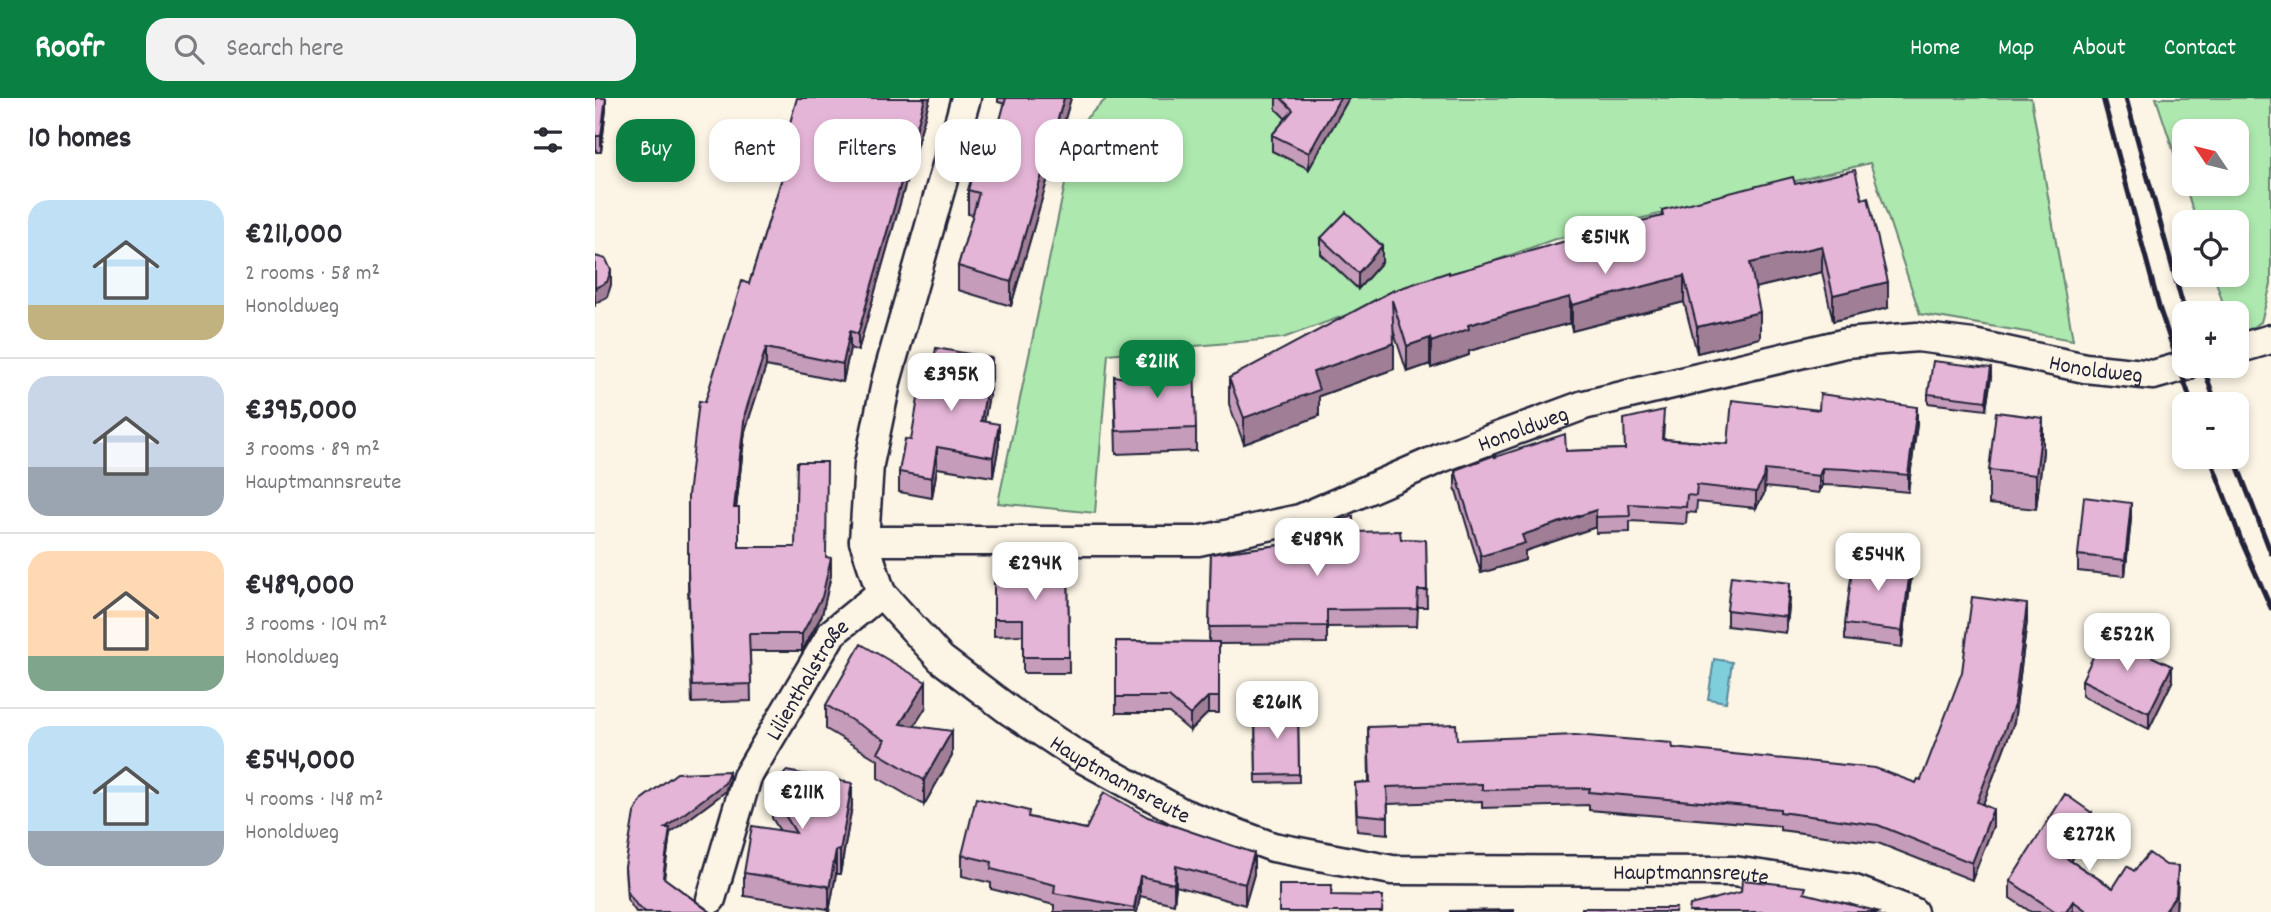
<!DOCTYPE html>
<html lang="en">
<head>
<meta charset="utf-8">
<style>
	body { margin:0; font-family:Dekko,sans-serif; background:#f2f2f3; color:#2b2b33; height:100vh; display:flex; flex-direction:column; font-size:26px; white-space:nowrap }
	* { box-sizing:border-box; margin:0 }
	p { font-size:23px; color:#7c7c81 }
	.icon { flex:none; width:38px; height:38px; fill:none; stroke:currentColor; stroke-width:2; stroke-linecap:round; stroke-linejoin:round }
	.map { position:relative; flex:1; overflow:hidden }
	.drawer { display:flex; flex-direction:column; background:#fff; width:595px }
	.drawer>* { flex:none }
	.banner { position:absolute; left:21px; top:21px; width:665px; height:63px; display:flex; gap:14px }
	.needle { width:46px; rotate:305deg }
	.fabs { position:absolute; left:1577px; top:21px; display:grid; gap:14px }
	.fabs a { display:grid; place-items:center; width:77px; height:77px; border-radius:14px; background:#fff; box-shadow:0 4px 10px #0003; font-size:35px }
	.price { position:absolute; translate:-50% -60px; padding:0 16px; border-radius:14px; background:#fff; color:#222; font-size:23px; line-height:46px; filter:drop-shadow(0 2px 4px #0008) }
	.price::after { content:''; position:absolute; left:50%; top:42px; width:21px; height:16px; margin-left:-10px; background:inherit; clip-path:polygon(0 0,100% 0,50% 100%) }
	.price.selected { background:#0b8043; color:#fff }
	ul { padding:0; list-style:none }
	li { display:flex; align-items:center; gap:21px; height:175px; padding:0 28px }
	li+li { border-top:2px solid #e1e1e2 }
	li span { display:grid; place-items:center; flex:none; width:196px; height:140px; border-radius:21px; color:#555 }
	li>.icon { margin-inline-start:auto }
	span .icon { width:84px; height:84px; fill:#fffc; stroke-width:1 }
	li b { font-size:30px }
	h2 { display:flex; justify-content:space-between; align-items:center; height:84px; padding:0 28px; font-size:30px }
	.tag { padding:0 24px; border-radius:21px; background:#fff; box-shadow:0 4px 10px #0003; font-size:24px; line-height:63px }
	.tag.selected { background:#0b8043; color:#fff }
	header { display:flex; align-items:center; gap:42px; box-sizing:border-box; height:98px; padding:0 35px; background:#0b8043; color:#fff }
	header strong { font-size:33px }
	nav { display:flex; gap:38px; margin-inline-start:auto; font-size:24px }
	.search { width:490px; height:63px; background:#f2f2f3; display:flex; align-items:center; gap:18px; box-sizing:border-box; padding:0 24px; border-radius:21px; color:#7c7c81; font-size:26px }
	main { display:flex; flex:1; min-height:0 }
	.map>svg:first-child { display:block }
</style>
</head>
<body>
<header>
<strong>Roofr</strong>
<div class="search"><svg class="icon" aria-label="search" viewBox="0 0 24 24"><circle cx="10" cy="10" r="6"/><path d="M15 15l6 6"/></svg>Search here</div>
<nav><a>Home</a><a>Map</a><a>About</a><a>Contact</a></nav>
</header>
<main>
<section class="drawer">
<h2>10 homes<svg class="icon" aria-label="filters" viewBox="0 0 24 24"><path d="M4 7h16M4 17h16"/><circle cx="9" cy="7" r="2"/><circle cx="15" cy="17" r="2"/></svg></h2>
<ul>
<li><span style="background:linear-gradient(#bfe0f5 75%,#c2b280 0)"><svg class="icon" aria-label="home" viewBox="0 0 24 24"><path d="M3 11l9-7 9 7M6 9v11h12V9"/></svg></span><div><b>€211,000</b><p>2 rooms · 58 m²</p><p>Honoldweg</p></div></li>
<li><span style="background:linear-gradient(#c9d6e8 65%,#9aa5b1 0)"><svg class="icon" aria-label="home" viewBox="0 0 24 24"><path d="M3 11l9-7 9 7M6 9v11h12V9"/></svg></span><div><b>€395,000</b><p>3 rooms · 89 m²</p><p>Hauptmannsreute</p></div></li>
<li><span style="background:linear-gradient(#ffd9b3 75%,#7fa58c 0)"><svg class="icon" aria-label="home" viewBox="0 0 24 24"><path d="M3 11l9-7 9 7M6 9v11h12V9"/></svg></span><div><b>€489,000</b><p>3 rooms · 104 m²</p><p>Honoldweg</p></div></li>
<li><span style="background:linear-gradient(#bfe0f5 75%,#9aa5b1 0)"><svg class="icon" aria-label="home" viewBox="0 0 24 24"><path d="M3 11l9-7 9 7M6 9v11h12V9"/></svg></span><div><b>€544,000</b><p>4 rooms · 148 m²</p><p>Honoldweg</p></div></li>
</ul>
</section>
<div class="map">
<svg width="1676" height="814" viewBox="0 0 1676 814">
	<rect width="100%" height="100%" fill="#fcf5e5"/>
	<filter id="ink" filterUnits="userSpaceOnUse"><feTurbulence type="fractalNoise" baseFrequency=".0143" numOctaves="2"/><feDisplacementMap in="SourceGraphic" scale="14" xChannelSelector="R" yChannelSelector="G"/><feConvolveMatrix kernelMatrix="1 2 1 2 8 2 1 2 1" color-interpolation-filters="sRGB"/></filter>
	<g filter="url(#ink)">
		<!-- green -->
		<path fill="#ade8ae" stroke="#688574" stroke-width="2" d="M512,0h924l42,242 -153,-26 -50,-151 -318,77 -269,98 -175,16 -13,159 -97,-10 79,-376z
			M1561,0h115v186l-10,38 -24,15v-24h-11l-12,-38h23v-53h-40l-13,-38h53v-53h-53v52z"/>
		<!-- water -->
		<path fill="#7fcedb" stroke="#5a899b" stroke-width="2" d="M1119,561l18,3 -6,40 -18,-3z"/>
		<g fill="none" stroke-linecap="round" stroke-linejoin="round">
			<!-- street casing -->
			<g stroke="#22223b" stroke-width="33">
				<g id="street">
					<path id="s1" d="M371,0l-79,280 -18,86 -5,77 17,52 60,66 69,52 65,43 107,59 91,34 119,23 342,1 118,18 61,23"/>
					<path d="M1642,251l34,-10"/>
					<path id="s2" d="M269,443h334l102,-22 143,-62 141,-52 262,-62 71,-6 56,7 112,24 68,7 32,-9"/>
					<path id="s3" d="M116,801l36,-122 85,-144 49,-40"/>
				</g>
			</g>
			<!-- street -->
			<use href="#street" stroke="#fcf5e5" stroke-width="28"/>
			<!-- rail -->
			<path stroke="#22223b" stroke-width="5" d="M1508,0l56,209 33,97
				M1531,0l59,215
				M1608,268l13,38
				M1615,359l31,83 30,68
				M1639,359l37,96"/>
		</g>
		<!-- wall -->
		<path fill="#c59cb9" stroke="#22223b" stroke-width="2" d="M0,0h11v11l-5,43h-5z
			M335,0l-72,253 -8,-3 -7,34 -77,-16 -21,65 -9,77 3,39 87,10 5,18 -9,40 -20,36h-52l1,50 -59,2 -4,-116v-91l17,-94 44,-118 42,-135 -3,-1v-18z
			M403,0h73l-60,208 -53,-16v-24l15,-51 -5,-1v-24l22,-33 15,-53 -7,-2z
			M681,0h73l-40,71 -37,-18v-16l14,-16 -10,-10z
			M1200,86l93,124 -55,13 -11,-49 -67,16 5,50 -63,15 -13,-51 -112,29 -2,-8 -101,28v4l-38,13 -1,-4 -23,8 -14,-42 1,39 -75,27v20l-75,28 -15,-40v-26l220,-104 213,-58v-6z
			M726,140l61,24 -24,27 -37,-35z
			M519,278l82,52v23l-80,3z
			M1396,279l-5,33 -58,-7v-9z
			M397,280l-8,43 15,23 -6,33 -56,-9 -5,30 -33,-6v-20l29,-78z
			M1322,326l-9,68 -62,-6 -24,-1 -3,8 -54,-6 -1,7 -8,14 -59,-6 -1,11 -9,-1 -1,12 -56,-3v11l-34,1v-6l-71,24v9l-44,13 -26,-86v-17l40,-13 71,-6 58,-2 40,-23 -1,13 65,5z
			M1448,354l-7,57 -47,-5v-34z
			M1536,421l-6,57 -47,-5v-16z
			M758,434l48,7 25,1 1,67h-9l-1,19 -90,1v16l-108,1v69h-11l-18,18 -21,-18h-53v-72l93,1 2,-88 84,-11z
			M399,459h74l1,116h-46v-38l-29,1z
			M1316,481l-9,68 -57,-7v-16z
			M1195,501l-4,34 -59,-7v-16z
			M1432,523l-13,101 -31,82 10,22 -21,54 -94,-37 -98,-13v-4l-191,-16v-5l-107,3v-7l-94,3v30l-31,-3 -2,-48 14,-1 -1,-55 89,13 216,8 243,35 5,-3z
			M1487,582l90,2 -23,47 -67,-33z
			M231,607l100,2 -12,19 38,30 -28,49 -46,-27v-18l-52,-31z
			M660,610l43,5 1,69 -43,1z
			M134,682l-4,12 -55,41 -6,45 47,34h-75l-9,-13 -2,-32z
			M177,696l80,12 -12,68h-4l-7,38 -2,-3 -83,-13v-23l36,-42 -8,-13z
			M434,719l57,12 62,-12 106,57 -9,31 -69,-19 -2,18 -34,-8 -3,16h-83v-7l-63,-16v-6l-29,-7v-21z
			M1497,732l-21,31 42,27 21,-17 44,12 -2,29h-145l-21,-14v-17z"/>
		<!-- shaded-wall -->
		<path fill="#a07f96" stroke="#22223b" stroke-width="2" d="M11,0v11l-5,43v-16z
			M330,0h5l-72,253v-17z
			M469,0h7l-60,208v-24z
			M745,0h9l-40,71v-16z
			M787,148v16l-24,27v-16z
			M1227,148v26l-72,17v-26z
			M16,172v15l-4,12 -12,6v4v-19z
			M1089,178v26l-112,29v-26z
			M1293,184v26l-55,13v-26z
			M975,199v26l-101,28v4l-38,13v-26l37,-17z
			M1165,214v26l-63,15v-26z
			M255,233v17l-7,34v-18z
			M835,240v26l-23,8v-26z
			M799,245v26l-75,27v20l-75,28v-26l69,-46z
			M171,250v18l-21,65 -11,95v-18l11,-95z
			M397,260v20l-11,63v-20z
			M1396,270v9l-5,33v-9z
			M1322,309v17l-9,68v-17z
			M1448,320v34l-7,57v-34z
			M404,326v20l-6,33v-20z
			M342,349v21l-5,30v-20z
			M1227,370v17l-3,8v-17z
			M1170,372l-1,24 -8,14v-16z
			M1536,405v16l-6,57v-16z
			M1001,412v17l-71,24v9l-44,13v-17l41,-21z
			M236,460v17l-9,40 -20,36v-17z
			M1316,465v16l-9,68v-16z
			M1195,485v16l-4,34v-16z
			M1432,506v17l-13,101 -37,98v-18z
			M1577,568v16l-23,47v-16z
			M331,584v25l-26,42v-25z
			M613,599v16l-18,18v-16z
			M357,633v25l-28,49v-25z
			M134,673v9l-4,12 -55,41 -7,53 2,-58z
			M257,685v23l-12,68v-23z
			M1398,711v17l-21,54v-17z
			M1497,715v17l-29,43v-17z
			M241,752v24l-7,38v-23z
			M659,755v21l-9,31v-21z
			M581,768v20l-2,18v-20z
			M1583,768l-2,46h-12z
			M545,778v20l-3,16h-3z
			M1478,803v11h-7z"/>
		<!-- building -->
		<path fill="#e5b5d7" stroke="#22223b" stroke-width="2" d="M0,0h11l-5,38h-5l-1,8z
			M202,0h128l-67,236 -8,-3 -7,33 -77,-16 -21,65 -11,95h5v39h56l2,-85h30l-1,95 5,1 -9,39 -20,37h-53l2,50 -59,2 -4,-117v-73l11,-95 6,1 37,-121 7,3 47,-151 -8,-3z
			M411,0h58l-53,184 -53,-16 21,-73 -11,-3 10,-36 12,3z
			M686,0h59l-31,55 -37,-18 21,-25z
			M1260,72l7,29 6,-2 20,85 -55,13 -11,-49 -72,17 10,49 -63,15 -13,-51 -112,29 -2,-8 -102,28 1,4 -38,13 -1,-4 -23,8 -15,-46 2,43 -81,29 6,18 -75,28 -15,-40 163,-87 57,-19v2l124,-35v-2l90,-21 -1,-6 131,-33 2,7z
			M751,114l36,34 -24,27 -37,-35z
			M0,158l11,3 5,11 -4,12 -12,6v4z
			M341,250l56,10 -11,63 18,3 -6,33 -56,-10 -5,31 -33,-6 6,-33 6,1 8,-47 9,1z
			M1338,263l58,7 -5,33 -58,-7z
			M599,266l2,64 -80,3 -2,-55 37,7 3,-17z
			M1225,296l97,13 -9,68 -62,-6 -24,-1 -3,8 -54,-6 -1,8 -8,14 -59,-7 -1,11 -9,-1 -1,12 -57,-3 1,12 -34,1v-7l-74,25 3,8 -44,13 -26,-86 40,-15v2l70,-23 1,17 59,-2 -1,-30 40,-9 -2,29 66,5 4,-44 87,10z
			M1401,314l47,6 -7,57 -47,-5z
			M1489,399l47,6 -6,57 -47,-5z
			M758,418v16l47,-1 1,8 25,1 1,50h-9l-1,19 -90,1v16l-118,1 2,-73 84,-11v-6z
			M1259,457l57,8 -9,68 -57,-7z
			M399,459h74l1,100h-46v-38h-29z
			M1136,478l59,7 -4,34 -59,-7z
			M1377,499l55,7 -13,101 -37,97 16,7 -21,54 -94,-38 -98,-13v-3l-191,-17 1,-4 -108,2v-6l-95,3 1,30 -31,-3 -2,-31 15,-1 -2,-55 88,-3 1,16 118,-5 97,8 1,5 202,20 41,15 2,-4 3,1 41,-108z
			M1509,536l68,32 -23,47 -67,-33z
			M521,543l103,1v55h-11l-18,18 -21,-18h-53z
			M266,546l65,38 -26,42 52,7 -28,49 -46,-27 7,-13 -59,-35z
			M692,609l11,6 1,61 -43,1 -1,-67z
			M134,673l-4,12 -60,45h5l-7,49 47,35h-64l-8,-5 -11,-16 -2,-24 9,-54 8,-14 35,-26z
			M191,673l66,12 -12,68 -4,-1 -7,39 -2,-3 -83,-13 8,-47 44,7 -24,-39z
			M509,694l44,25 106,36 -9,31 -69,-18 -2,18 -34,-8 -6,32 -80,-15 1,-8 -64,-16 1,-7 -30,-7 14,-57 53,13 -1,6 58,12z
			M1470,696l27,19 -29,43 50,32 14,-22 7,5 15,-18 17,12 12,1 -2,29 -12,17h-76l-15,-11 -7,11h-10l-46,-31z
			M1147,782l64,7 -2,6 76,19h-191l1,-7 51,-13z
			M684,787h53l-1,10 52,1 -1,16h-103z
			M987,810h94l-1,4h-93z
			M919,812v2h-64v-1z"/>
	</g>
	<g text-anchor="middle" stroke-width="7" stroke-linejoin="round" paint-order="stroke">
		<!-- street labels -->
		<g font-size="23" fill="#22223b" stroke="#fcf5e5">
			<text dy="8" stroke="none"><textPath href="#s2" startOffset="1267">Honoldweg</textPath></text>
			<text dy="8" stroke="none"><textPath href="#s2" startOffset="679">Honoldweg</textPath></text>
			<text dy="8" stroke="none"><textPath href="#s3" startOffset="242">Lilienthalstraße</textPath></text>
			<text dy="8" stroke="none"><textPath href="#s1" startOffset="816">Hauptmannsreute</textPath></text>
			<text dy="8" stroke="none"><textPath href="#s1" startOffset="1404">Hauptmannsreute</textPath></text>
		</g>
	</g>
</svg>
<div class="fabs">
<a><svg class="needle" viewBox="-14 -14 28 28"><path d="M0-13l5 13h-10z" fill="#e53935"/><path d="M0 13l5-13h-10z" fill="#7c7c81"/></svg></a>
<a><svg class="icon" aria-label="locate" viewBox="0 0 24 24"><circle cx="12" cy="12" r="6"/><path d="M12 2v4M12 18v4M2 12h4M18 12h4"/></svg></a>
<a>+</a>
<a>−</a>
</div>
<b class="price" style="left:1010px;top:178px">€514K</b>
<b class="price selected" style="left:562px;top:302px">€211K</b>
<b class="price" style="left:356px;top:315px">€395K</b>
<b class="price" style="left:722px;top:480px">€489K</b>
<b class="price" style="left:1283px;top:495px">€544K</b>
<b class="price" style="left:440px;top:504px">€294K</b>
<b class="price" style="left:1532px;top:575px">€522K</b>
<b class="price" style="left:682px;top:643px">€261K</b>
<b class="price" style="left:207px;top:733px">€211K</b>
<b class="price" style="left:1494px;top:775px">€272K</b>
<div class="banner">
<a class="tag selected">Buy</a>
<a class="tag">Rent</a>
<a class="tag">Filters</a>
<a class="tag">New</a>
<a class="tag">Apartment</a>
</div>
</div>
</main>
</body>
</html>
